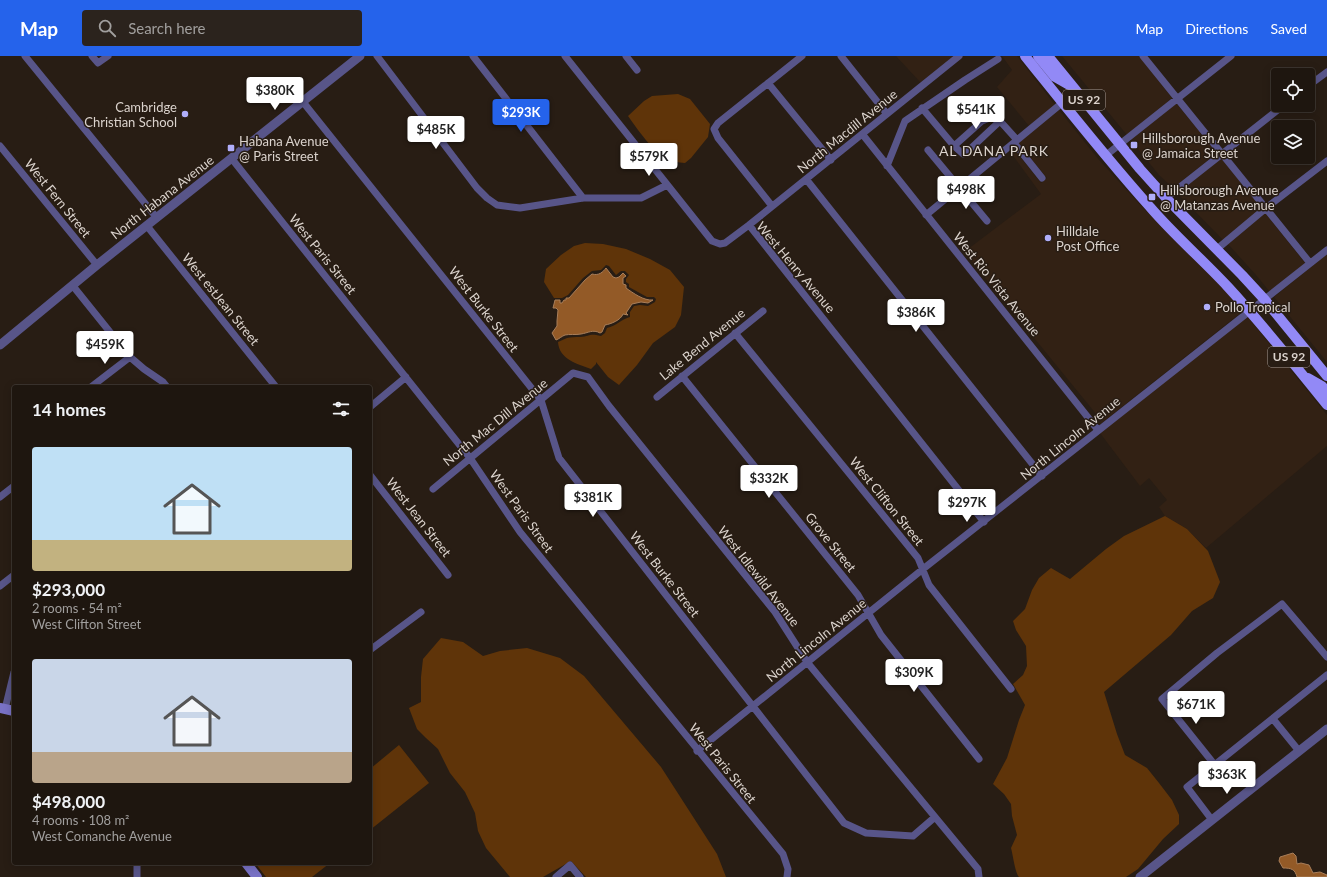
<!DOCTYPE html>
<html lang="en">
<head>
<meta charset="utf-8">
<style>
	body { margin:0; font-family:Lato,sans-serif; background:#2b231d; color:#f1f3f6; height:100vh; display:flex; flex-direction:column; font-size:15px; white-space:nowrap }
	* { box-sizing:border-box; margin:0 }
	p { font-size:13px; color:#a19f9e }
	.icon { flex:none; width:22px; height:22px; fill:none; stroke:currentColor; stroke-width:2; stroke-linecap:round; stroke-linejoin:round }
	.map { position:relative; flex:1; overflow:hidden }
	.panel { position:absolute; left:12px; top:329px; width:360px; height:480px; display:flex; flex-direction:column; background:#1e160f; border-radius:4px; box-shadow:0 2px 10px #0003,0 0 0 1px #3c352f }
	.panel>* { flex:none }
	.fabs { position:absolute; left:1271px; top:12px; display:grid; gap:8px }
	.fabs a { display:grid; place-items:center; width:44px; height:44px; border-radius:4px; background:#1e160f; box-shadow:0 2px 10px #0003,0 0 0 1px #3c352f; font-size:20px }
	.price { position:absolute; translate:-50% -34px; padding:0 9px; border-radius:4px; background:#fff; color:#222; font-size:13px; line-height:26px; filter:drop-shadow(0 1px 2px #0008) }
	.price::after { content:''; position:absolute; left:50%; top:24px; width:12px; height:9px; margin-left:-6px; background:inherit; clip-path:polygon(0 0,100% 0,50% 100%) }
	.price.on { background:#2563eb; color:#fff }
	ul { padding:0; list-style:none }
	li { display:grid; align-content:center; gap:8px; height:212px; padding:0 20px }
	li span { display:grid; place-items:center; height:124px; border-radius:4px; color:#555 }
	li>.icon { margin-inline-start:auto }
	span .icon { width:72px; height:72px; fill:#fffc; stroke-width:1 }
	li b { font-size:17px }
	h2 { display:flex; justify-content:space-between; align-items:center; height:48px; padding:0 20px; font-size:17px }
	header { display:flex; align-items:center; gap:24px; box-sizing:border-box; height:56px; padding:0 20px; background:#2563eb; color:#fff }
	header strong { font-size:19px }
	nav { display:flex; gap:22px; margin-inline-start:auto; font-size:14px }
	.search { width:280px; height:36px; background:#2b231d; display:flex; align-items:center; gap:10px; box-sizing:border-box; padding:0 14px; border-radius:4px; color:#a19f9e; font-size:15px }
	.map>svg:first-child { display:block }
</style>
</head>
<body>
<header>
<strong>Map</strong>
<div class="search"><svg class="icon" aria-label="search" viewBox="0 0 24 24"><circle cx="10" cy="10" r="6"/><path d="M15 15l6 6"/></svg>Search here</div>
<nav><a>Map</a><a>Directions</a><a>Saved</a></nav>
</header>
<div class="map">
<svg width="1327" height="821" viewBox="0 0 1327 821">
	<rect width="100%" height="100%" fill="#281d14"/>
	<!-- built -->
	<path fill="#322114" d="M896,0h58l-33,27z
		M1002,0h15l38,49 -26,21 -32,-39 15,-17z
		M1062,0h77l33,42 -45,37z
		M1176,47l41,50 -44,35 -14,-13 -28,-35z
		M1059,54l40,50 47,51 80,79 17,21 -144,114 2,-5 -137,-168 77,-58 -32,-44 4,-2 28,35 6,-5 -29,-35z
		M1221,102l40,50 -38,32 -46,-47z
		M1265,157l40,50 -35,29 -14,-17 -28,-31z
		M1327,198v108l-53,-65z
		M1247,260l80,99v31l-121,102 -19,-19 -22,-13 -6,-9 8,-7 -18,-22 -9,8 -40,-53z"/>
	<!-- green -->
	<path fill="#5f3409" d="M678,38l12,5 20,25 -2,13 -17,21 -6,5c-7,-1 -13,-1 -19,-4 -11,-5 -31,-33 -38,-43l16,-15 8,-5z
		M585,187l18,1 23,5 24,10 20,11 14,17 -3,28 -6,12 -22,16 -16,22 -18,20 -11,-8 -12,-15v2l-5,5c-14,-5 -32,-10 -33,-27 3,-1 6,-3 9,-4 4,-1 8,-1 13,-1 11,-1 9,-4 21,-1l4,-3 2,-5c9,-2 15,-9 23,-11v-5l4,-6 6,-1 8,1 7,-4 1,-3 -2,-2h-7l-18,-10v-3l-3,-2v-3l3,-4 -4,-4h-4l-5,4 -7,-9 -3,-1 -5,5 -9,1 -9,7 -15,17 -6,3h-8l-10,-16 2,-13 15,-14 13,-9z
		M1165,460l22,13 21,22 12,31 -7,16 -21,13 -21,24 -67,57 13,42 8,21 22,13 12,15 13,17 7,15v9l-16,15 -25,30 -12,8h-107c-4,-4 -6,-22 -8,-29l6,-13 -5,-19 -1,-12 -7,-10 -11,-10 14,-26 12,-38 6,-15 -12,-21 10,-9 4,-9 -1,-20 -10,-16 -3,-9 12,-12 7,-19 7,-12 12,-10 19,11 36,-30 18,-13z
		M441,582l22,4 20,14 17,-5 27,-3 33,10 24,18 77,91 56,87 9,23h-140l-15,-16 -28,16h-33l-24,-29 -8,-17 -3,-18 -10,-21 -15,-19 -12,-24 -12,-11 -9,-9 -8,-21 12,-6v-25l2,-18z
		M399,689l30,38 -59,47v-61z
		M255,807h75l-18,14h-46z"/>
	<!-- water -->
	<path fill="#935a27" stroke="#a97e59" d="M606,212l7,9 3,1 3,-1 4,-4 3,3 -3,2v6l3,1v3c7,5 18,13 27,12l-5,3 -7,-1 -9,2 -6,9 2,2 -5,-1c-2,6 -12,10 -18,11l-3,7 -2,1c-7,-4 -12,0 -19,1 -5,1 -12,0 -16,1 -3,1 -6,4 -9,5l-4,-7 5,-7v-5l1,-11 -2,-2h-3l2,-8h5v3h2l2,-3h2v-2h3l16,-18 7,-6c7,2 11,-2 14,-6z
		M1293,797l3,3 1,8 4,-1 8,2 4,8 7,-1 7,3v2h-30c-2,-8 -6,-9 -14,-9l-4,-7 1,-4z"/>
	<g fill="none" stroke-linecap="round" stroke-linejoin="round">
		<!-- minor -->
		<path stroke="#585589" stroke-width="7" d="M25,0l132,162
			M92,0l6,7 10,-7
			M377,0l100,132 10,10 10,7 23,3 63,-10h58l26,-13
			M473,0l110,142
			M565,0l147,185 8,3 5,-1 24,-18 210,-169
			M626,0l11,14
			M841,0l46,58
			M1143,0l167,207
			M768,27l63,77
			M1308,30l19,-14
			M303,46l238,298 18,58 285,365 22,10 47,3 22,-19
			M922,52l32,38 9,8 5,-3 32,-30
			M863,79l235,295
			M1014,87l28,35
			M0,90l97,119
			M954,90l28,-25 10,-4 8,4 17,19
			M928,94l59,71
			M1105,100l126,-100
			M232,103l238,299 50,74 263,322 5,15 -1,8
			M887,110l18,-45 60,-41 33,-21
			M806,123l236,297
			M1166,142l118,-93
			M772,150l-54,-68 -4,-9 4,-6 84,-67
			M926,159l136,-112
			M749,169l235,297
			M147,170l129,161
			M1217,193l49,-41 61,-47
			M73,230l57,71 14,12 19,13 4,5
			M735,277l183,225 11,27 82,104
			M682,320l176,219 23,40 98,124
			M91,331l39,-30
			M657,341l106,-86
			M370,351l36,-30
			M370,419l78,100
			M433,433l140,-116 15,4 21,29 166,206 32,50 171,207 1,8
			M0,441l14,-11
			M0,530l14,-11
			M370,594l51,-38
			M5,653l9,-37
			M1273,663l26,32
			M697,695l226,-182 404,-319
			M1214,708l-52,-65 55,-46 65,-49 45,53
			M1212,764l-25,-33 140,-112
			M137,807v14
			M556,821l14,-12 10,12"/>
		<!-- tertiary -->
		<path stroke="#585589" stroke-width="9" d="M0,289l97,-80 263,-209
			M1140,821l187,-148"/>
		<!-- secondary -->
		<path stroke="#7972c6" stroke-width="10" d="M0,652l14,3
			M246,807l11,14"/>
		<!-- primary -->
		<path stroke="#9289f6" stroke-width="10" d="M1025,0c41,51 81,102 125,151 24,28 53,53 78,80 35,38 67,78 99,118
			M1038,0l17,21 14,8
			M1048,0l92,113 26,29 76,77 23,25 62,76
			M1308,322l14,8 5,6"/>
	</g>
	<!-- markers -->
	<g fill="#b0aefa" stroke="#281d14" stroke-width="1.5">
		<circle cx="185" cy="58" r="4"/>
		<rect x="1130" y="85" width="8" height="8" rx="2"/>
		<rect x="227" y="88" width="8" height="8" rx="2"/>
		<rect x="1148" y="137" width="8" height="8" rx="2"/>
		<circle cx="1048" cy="182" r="4"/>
		<circle cx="1207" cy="251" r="4"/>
	</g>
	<g text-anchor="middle" stroke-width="3" stroke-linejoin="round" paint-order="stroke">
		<!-- shield labels -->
		<g fill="#281d14" stroke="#a59c96" stroke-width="1">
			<rect x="1063" y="34" width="42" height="20" rx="3"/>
			<rect x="1268" y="291" width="42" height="20" rx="3"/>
		</g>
		<g font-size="12" font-weight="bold" fill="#dbd3cd">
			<text x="1084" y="48">US 92</text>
			<text x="1289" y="305">US 92</text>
		</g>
		<!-- poi labels -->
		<g font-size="13" fill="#dbd3cd" stroke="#281d14" text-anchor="start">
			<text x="177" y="56" text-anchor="end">Cambridge<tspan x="177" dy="15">Christian School</tspan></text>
			<text x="1142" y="87">Hillsborough Avenue<tspan x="1142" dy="15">@ Jamaica Street</tspan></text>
			<text x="239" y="90">Habana Avenue<tspan x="239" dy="15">@ Paris Street</tspan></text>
			<text x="1160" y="139">Hillsborough Avenue<tspan x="1160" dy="15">@ Matanzas Avenue</tspan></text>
			<text x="1056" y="180">Hilldale<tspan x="1056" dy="15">Post Office</tspan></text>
			<text x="1215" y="256">Pollo Tropical</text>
		</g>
		<!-- street labels -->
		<g font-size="13" fill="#dbd3cd" stroke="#281d14">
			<text transform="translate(847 75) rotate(-39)" y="5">North Macdill Avenue</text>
			<text transform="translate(162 141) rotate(-38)" y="5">North Habana Avenue</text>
			<text transform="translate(58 142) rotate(51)" y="5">West Fern Street</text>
			<text transform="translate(323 198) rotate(51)" y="5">West Paris Street</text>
			<text transform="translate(796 211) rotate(50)" y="5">West Henry Avenue</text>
			<text transform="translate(997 228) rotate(51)" y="5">West Rio Vista Avenue</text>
			<text transform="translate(221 243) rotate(51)" y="5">West estJean Street</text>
			<text transform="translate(484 253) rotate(52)" y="5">West Burke Street</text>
			<text transform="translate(702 288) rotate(-39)" y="5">Lake Bend Avenue</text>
			<text transform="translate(495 366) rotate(-39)" y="5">North Mac Dill Avenue</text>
			<text transform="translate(1070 382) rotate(-39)" y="5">North Lincoln Avenue</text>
			<text transform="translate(887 445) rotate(51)" y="5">West Clifton Street</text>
			<text transform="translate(522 455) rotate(54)" y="5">West Paris Street</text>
			<text transform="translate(419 461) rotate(52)" y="5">West Jean Street</text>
			<text transform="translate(831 486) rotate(51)" y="5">Grove Street</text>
			<text transform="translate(665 518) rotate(52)" y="5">West Burke Street</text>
			<text transform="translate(759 520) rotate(52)" y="5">West Idlewild Avenue</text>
			<text transform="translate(816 584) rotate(-39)" y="5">North Lincoln Avenue</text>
			<text transform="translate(723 707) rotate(51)" y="5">West Paris Street</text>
		</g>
		<!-- neighbourhood labels -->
		<g font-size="14" letter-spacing="1" fill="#dbd3cd" stroke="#281d14">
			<text x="994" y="100">AL DANA PARK</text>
		</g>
	</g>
</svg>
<div class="fabs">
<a><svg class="icon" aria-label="locate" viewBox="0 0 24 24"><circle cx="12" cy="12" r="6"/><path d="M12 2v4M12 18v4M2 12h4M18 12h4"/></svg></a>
<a><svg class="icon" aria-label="layers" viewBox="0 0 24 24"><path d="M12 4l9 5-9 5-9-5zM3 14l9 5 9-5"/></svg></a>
</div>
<b class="price" style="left:275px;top:55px">$380K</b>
<b class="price" style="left:976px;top:74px">$541K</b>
<b class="price on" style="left:521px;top:77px">$293K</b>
<b class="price" style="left:436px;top:94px">$485K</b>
<b class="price" style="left:649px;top:121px">$579K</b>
<b class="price" style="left:966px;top:154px">$498K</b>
<b class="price" style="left:916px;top:277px">$386K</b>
<b class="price" style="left:105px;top:309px">$459K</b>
<b class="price" style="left:769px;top:443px">$332K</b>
<b class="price" style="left:593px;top:462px">$381K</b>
<b class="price" style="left:967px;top:467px">$297K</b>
<b class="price" style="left:914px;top:637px">$309K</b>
<b class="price" style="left:1196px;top:669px">$671K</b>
<b class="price" style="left:1227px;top:739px">$363K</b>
<section class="panel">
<h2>14 homes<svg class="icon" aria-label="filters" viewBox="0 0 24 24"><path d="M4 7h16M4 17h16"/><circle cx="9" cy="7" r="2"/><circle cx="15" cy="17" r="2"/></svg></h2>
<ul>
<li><span style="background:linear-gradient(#bfe0f5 75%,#c2b280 0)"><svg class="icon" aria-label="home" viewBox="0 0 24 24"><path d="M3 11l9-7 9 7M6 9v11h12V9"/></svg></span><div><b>$293,000</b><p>2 rooms · 54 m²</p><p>West Clifton Street</p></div></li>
<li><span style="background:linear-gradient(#c9d6e8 75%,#b9a48a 0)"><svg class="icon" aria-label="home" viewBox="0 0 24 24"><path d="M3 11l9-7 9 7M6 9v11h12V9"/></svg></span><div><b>$498,000</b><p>4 rooms · 108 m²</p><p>West Comanche Avenue</p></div></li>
</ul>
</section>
</div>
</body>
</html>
